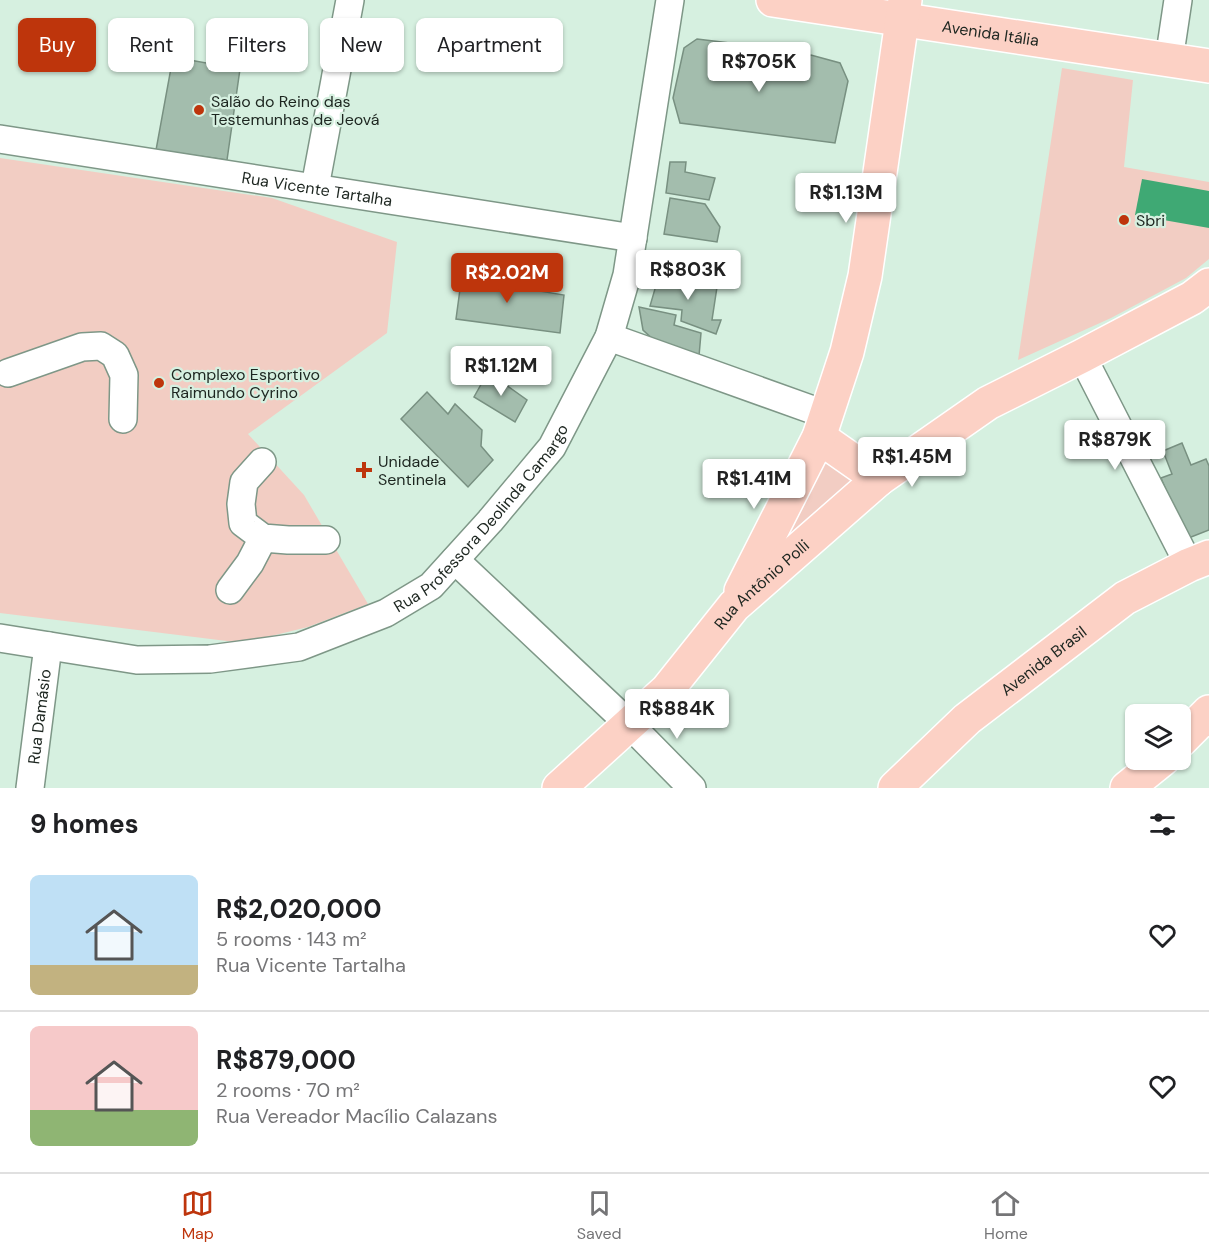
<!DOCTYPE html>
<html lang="en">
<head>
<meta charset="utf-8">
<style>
	body { margin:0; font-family:"DM Sans",sans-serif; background:#f6f6f6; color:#202124; height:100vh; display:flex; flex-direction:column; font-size:22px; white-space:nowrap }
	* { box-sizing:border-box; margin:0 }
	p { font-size:20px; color:#757577 }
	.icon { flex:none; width:33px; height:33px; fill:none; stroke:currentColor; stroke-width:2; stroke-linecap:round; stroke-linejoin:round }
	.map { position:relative; height:788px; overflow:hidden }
	.details { display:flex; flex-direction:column; background:#fff; flex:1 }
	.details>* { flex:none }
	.top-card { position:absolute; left:18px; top:18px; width:600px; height:54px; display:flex; gap:12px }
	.tools { position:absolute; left:1125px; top:704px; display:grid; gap:12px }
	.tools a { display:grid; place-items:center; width:66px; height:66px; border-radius:9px; background:#fff; box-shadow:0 2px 4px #0004; font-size:30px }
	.price { position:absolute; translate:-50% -51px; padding:0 14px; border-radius:6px; background:#fff; color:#222; font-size:20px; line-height:39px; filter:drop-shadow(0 2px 3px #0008) }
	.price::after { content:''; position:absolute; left:50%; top:36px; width:18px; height:14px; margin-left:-9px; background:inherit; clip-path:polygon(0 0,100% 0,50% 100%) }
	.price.on { background:#be350c; color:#fff }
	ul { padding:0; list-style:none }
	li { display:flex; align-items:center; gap:18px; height:150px; padding:0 30px }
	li+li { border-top:2px solid #e0e0e0 }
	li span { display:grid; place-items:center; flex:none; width:168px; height:120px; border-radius:9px; color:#555 }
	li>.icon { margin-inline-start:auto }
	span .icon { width:72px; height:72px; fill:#fffc; stroke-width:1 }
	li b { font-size:26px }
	h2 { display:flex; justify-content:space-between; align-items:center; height:72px; padding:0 30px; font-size:26px }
	.tag { padding:0 21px; border-radius:9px; background:#fff; box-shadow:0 2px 4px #0004; font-size:21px; line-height:54px }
	.tag.on { background:#be350c; color:#fff }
	.tab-bar { display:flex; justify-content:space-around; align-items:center; height:84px; border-top:2px solid #e0e0e0; background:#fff; font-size:16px; color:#757577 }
	.tab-bar a { display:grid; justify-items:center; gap:3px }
	.tab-bar .on { color:#be350c }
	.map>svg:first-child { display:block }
</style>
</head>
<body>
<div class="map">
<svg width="1209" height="788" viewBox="0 0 1209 788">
	<rect width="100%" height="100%" fill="#d6f0e0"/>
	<!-- green -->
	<path fill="#f2cdc3" d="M1062,68l71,12 -9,87 85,15v77l-23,19 -75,40 -93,42z
		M0,158l272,40 125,44 -10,91 -139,101 56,61 64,109 -60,23 -65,16 -243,-30z
		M820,452l39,25 -71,61z"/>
	<!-- water -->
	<path fill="#3fa974" d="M1142,179l67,12v37l-74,-13z"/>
	<!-- building -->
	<path fill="#a3bdad" stroke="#789081" stroke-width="1.5" d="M697,39l41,5 19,15 31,4 23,-8 29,8 8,18 -13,62 -155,-20 -7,-25 11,-50z
		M173,57l67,12 -13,91 -71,-10z
		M670,162h16l-1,10 30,6 -6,22 -43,-7z
		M670,198l35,6 15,23 -3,15 -53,-8z
		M463,267l23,1v14l78,13 -4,38 -104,-14z
		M659,275l58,12 -5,33h9l-5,14 -35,-13 1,-11 -32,-4z
		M639,307l37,8 -2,10 27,8 -2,23 -43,-14 -13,-12z
		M488,372l39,28 -12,22 -41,-25z
		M427,392l21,22 7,-10 27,26 -1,16 12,14 -25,27 -67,-68z
		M1182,443l9,22 15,-6 3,7v64l-23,9 -25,-61 11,-4 -9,-23z"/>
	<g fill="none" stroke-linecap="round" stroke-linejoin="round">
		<!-- minor casing -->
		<g stroke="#7e9787" stroke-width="30">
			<g id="minor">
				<path d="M1169,60l9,-60"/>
				<path id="s1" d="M0,139l633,99"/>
				<path d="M315,187l35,-187"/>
				<path d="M609,337l218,78"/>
				<path d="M1082,356l107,209"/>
				<path d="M8,373l74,-26 19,-1 14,9 9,20 -1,44"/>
				<path d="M262,462l-18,20 -3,22 2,19 20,15 25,2h38"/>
				<path d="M455,560l174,164 63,64"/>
				<path d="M230,590l20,-27 13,-25"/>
				<path id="s2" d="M0,638l137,22 73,-1 89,-12 87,-34 45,-27 59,-65 62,-74 57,-110 18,-62 43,-275"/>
				<path id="s3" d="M30,788l18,-142"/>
			</g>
		</g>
		<!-- major casing -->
		<g stroke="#fff" stroke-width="36">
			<g id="major">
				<path id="s4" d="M773,0l436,66"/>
				<path d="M819,437l60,42"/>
				<path d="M741,591l78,-154 28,-85 18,-76 40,-276"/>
				<path d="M1180,741l29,-29"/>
				<path id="s5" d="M559,788l108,-98 67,-84 145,-127 109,-76 94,-47 110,-58 17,-13"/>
				<path id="s6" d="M895,788l72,-69 158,-121 64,-33 20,-8"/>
				<path d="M1127,788l36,-29"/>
			</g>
		</g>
		<!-- minor -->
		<use href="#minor" stroke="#fff" stroke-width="27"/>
		<!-- major -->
		<use href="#major" stroke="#fcd1c5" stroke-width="33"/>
	</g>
	<!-- markers -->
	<g fill="#be350c" stroke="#d6f0e0" stroke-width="2">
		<circle cx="199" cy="110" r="6"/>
		<circle cx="1124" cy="220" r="6"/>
		<circle cx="159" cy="383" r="6"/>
		<path d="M361 461h6v6h6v6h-6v6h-6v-6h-6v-6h6z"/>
	</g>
	<g text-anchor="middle" stroke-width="4.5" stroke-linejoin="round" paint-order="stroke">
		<!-- street labels -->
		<g font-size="16" fill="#1d2620" stroke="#d6f0e0">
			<text dy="6" stroke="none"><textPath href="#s4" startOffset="220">Avenida Itália</textPath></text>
			<text dy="6" stroke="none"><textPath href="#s1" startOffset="321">Rua Vicente Tartalha</textPath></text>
			<text dy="6" stroke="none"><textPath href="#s2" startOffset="531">Rua Professora Deolinda Camargo</textPath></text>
			<text dy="6" stroke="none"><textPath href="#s5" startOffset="288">Rua Antônio Polli</textPath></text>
			<text dy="6" stroke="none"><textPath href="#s6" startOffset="196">Avenida Brasil</textPath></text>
			<text dy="6" stroke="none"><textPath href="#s3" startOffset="72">Rua Damásio</textPath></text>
		</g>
		<!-- poi labels -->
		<g font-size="16" fill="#1d2620" stroke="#d6f0e0" text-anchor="start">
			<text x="211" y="107">Salão do Reino das<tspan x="211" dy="18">Testemunhas de Jeová</tspan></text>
			<text x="1136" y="226">Sbri</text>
			<text x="171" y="380">Complexo Esportivo<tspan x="171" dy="18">Raimundo Cyrino</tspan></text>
			<text x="378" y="467">Unidade<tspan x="378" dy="18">Sentinela</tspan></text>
		</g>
	</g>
</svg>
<div class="tools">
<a><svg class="icon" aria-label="layers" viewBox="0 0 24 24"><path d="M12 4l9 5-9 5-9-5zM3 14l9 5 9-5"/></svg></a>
</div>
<b class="price" style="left:759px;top:93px">R$705K</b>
<b class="price" style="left:846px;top:224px">R$1.13M</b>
<b class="price" style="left:688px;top:301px">R$803K</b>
<b class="price on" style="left:507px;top:304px">R$2.02M</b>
<b class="price" style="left:501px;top:397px">R$1.12M</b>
<b class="price" style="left:1115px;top:471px">R$879K</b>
<b class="price" style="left:912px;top:488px">R$1.45M</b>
<b class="price" style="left:754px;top:510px">R$1.41M</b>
<b class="price" style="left:677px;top:740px">R$884K</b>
<div class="top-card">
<a class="tag on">Buy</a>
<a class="tag">Rent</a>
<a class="tag">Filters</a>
<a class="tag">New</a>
<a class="tag">Apartment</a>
</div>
</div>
<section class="details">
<h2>9 homes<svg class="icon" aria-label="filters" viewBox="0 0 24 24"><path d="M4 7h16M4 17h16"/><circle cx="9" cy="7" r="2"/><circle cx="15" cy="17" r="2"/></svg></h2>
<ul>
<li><span style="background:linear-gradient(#bfe0f5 75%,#c2b280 0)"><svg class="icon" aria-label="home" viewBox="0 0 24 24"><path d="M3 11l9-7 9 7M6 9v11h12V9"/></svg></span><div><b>R$2,020,000</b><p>5 rooms · 143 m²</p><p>Rua Vicente Tartalha</p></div><svg class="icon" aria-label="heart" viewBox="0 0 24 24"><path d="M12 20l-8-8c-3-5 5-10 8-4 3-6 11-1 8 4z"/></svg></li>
<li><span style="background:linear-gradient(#f6c9c9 70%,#8fb573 0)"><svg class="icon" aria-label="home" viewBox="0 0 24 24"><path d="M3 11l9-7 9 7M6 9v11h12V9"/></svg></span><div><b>R$879,000</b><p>2 rooms · 70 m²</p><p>Rua Vereador Macílio Calazans</p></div><svg class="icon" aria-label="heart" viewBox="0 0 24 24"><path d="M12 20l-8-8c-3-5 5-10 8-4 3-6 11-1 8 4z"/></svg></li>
</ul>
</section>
<nav class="tab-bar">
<a class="on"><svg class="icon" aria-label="map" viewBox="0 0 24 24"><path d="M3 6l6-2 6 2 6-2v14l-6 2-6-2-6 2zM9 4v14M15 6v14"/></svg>Map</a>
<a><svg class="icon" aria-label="saved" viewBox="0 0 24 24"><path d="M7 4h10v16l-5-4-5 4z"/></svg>Saved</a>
<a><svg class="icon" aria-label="home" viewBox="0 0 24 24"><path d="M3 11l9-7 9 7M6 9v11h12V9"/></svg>Home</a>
</nav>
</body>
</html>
